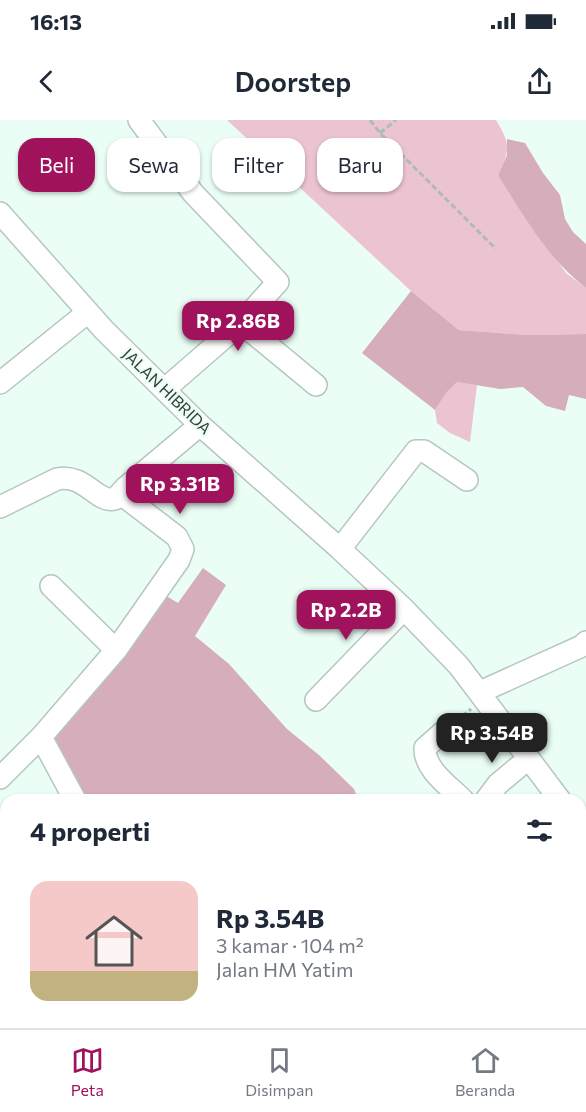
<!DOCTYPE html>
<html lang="id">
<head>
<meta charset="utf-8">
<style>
	body { margin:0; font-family:Commissioner,sans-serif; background:#f2f2f3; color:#1f2937; height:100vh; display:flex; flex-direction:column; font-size:22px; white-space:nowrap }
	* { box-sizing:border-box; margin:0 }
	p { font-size:20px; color:#747a83 }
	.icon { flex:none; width:33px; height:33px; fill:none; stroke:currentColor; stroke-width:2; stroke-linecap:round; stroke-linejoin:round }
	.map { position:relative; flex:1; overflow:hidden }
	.sheet { position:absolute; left:0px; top:674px; width:586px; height:236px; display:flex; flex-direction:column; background:#fff; border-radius:18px 18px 0 0; box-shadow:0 2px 4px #0004 }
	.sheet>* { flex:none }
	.hud { position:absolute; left:18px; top:18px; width:550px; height:54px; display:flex; gap:12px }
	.price { position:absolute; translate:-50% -51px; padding:0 14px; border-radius:12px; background:#a0135c; color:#fff; font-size:20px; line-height:39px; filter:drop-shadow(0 2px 3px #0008) }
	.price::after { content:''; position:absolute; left:50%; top:36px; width:18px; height:14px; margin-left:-9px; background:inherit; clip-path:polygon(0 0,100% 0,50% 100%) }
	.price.selected { background:#222; color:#fff }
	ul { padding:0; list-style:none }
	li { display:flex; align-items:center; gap:18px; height:150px; padding:0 30px }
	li+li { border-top:2px solid #e0e1e3 }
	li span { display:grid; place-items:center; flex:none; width:168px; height:120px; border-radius:18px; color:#555 }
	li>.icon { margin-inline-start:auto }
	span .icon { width:72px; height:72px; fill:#fffc; stroke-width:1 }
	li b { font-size:26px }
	h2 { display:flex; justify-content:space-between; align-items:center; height:72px; padding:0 30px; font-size:26px }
	.chip { padding:0 21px; border-radius:18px; background:#fff; box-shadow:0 2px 4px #0004; font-size:21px; line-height:54px }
	.chip.selected { background:#a0135c; color:#fff }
	.status { display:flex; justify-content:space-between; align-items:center; height:42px; padding:0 30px; background:#fff; direction:ltr }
	.status svg { height:16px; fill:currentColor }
	header { display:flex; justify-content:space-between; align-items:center; height:78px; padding:0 30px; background:#fff; font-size:27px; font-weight:600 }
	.menu { display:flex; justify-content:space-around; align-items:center; height:84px; border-top:2px solid #e0e1e3; background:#fff; font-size:16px; color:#747a83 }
	.menu a { display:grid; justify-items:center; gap:3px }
	.menu .selected { color:#a0135c }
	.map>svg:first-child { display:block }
</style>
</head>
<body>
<div class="status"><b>16:13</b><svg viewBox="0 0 49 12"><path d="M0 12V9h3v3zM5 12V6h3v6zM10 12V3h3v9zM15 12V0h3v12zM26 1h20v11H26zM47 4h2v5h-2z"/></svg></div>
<header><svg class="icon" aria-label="back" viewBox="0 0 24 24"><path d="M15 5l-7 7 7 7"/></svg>Doorstep<svg class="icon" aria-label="share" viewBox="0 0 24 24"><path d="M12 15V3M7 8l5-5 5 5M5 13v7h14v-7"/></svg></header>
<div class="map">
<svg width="586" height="908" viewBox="0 0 586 908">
	<rect width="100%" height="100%" fill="#eafef5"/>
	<!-- green -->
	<path fill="#ecc4d1" d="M227,0h269c15,25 14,29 2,55l68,98 20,15v46l-58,1 -69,-5 -48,-39z
		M457,262l20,3 -7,57 -20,-9 -13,-10 -2,-13 12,-18z"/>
	<!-- forest -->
	<path fill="#d6aebb" d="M507,19l18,4 18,30 17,22 5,24 8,13 13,12v44c-38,-29 -63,-73 -88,-113l9,-20z
		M411,171l48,39 69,5 58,-1v65l-17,-4 -4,16 -19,-5 -23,-19 -23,2 -43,-7 -10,10 -12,18 -73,-57z
		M203,448l23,17 -31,51 34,28 58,65 32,26 35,34 4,10h-276l-34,-60 115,-145 15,9z"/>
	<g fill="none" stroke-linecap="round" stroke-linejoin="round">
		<!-- minor casing -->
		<g stroke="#b5c7bf" stroke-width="24">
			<path id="minor" d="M139,0l54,73 85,89 -37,41 -76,66
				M0,93l104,117 96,95 140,124 64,60 55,57 101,134
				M241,203l75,62
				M0,263l88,-71
				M0,387l57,-28c28,-6 40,25 58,20l10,-11 75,-63
				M340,429l76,-98h8l43,29
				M51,466l65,64
				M480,572l102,-46 4,-4
				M316,580l88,-91
				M442,613l-17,15c-1,21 24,38 38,52
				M41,617l34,63
				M0,658l41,-41 75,-87 63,-90 4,-11 -6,-12 -56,-43
				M486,680l12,-16 30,-25
				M580,706l6,7
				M0,879l6,10
				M15,903l3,5
				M325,903l9,5
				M477,903l16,5
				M280,908l4,-5"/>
		</g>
		<!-- path -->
		<path stroke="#adbcb5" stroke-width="3" stroke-dasharray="6 3" stroke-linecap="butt" d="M370,0l10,13 116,116
			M380,13l16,-13
			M455,602l16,-13"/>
		<!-- minor -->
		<use href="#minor" stroke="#fff" stroke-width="21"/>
	</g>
	<g text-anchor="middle" stroke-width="4.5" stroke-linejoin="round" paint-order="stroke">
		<!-- street labels -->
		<g font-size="16" fill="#373e3b" stroke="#eafef5">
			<text transform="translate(167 271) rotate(44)" y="6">JALAN HIBRIDA</text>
		</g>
	</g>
</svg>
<b class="price" style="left:238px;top:232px">Rp 2.86B</b>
<b class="price" style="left:180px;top:395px">Rp 3.31B</b>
<b class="price" style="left:346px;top:521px">Rp 2.2B</b>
<b class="price selected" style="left:492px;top:644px">Rp 3.54B</b>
<div class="hud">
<a class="chip selected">Beli</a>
<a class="chip">Sewa</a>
<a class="chip">Filter</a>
<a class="chip">Baru</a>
</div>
<section class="sheet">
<h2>4 properti<svg class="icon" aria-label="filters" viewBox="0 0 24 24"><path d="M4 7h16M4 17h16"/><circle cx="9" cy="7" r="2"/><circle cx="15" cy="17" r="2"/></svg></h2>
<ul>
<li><span style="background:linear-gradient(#f6c9c9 75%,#c2b280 0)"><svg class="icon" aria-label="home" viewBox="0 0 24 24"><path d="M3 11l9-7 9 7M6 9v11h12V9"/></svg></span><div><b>Rp 3.54B</b><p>3 kamar · 104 m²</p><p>Jalan HM Yatim</p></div></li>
</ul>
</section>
</div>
<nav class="menu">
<a class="selected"><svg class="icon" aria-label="map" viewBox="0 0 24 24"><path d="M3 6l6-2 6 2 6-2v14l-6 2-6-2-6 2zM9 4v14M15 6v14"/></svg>Peta</a>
<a><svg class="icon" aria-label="saved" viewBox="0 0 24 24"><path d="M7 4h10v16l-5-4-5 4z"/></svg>Disimpan</a>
<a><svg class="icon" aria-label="home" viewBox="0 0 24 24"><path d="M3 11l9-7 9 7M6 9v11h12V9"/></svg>Beranda</a>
</nav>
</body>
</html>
